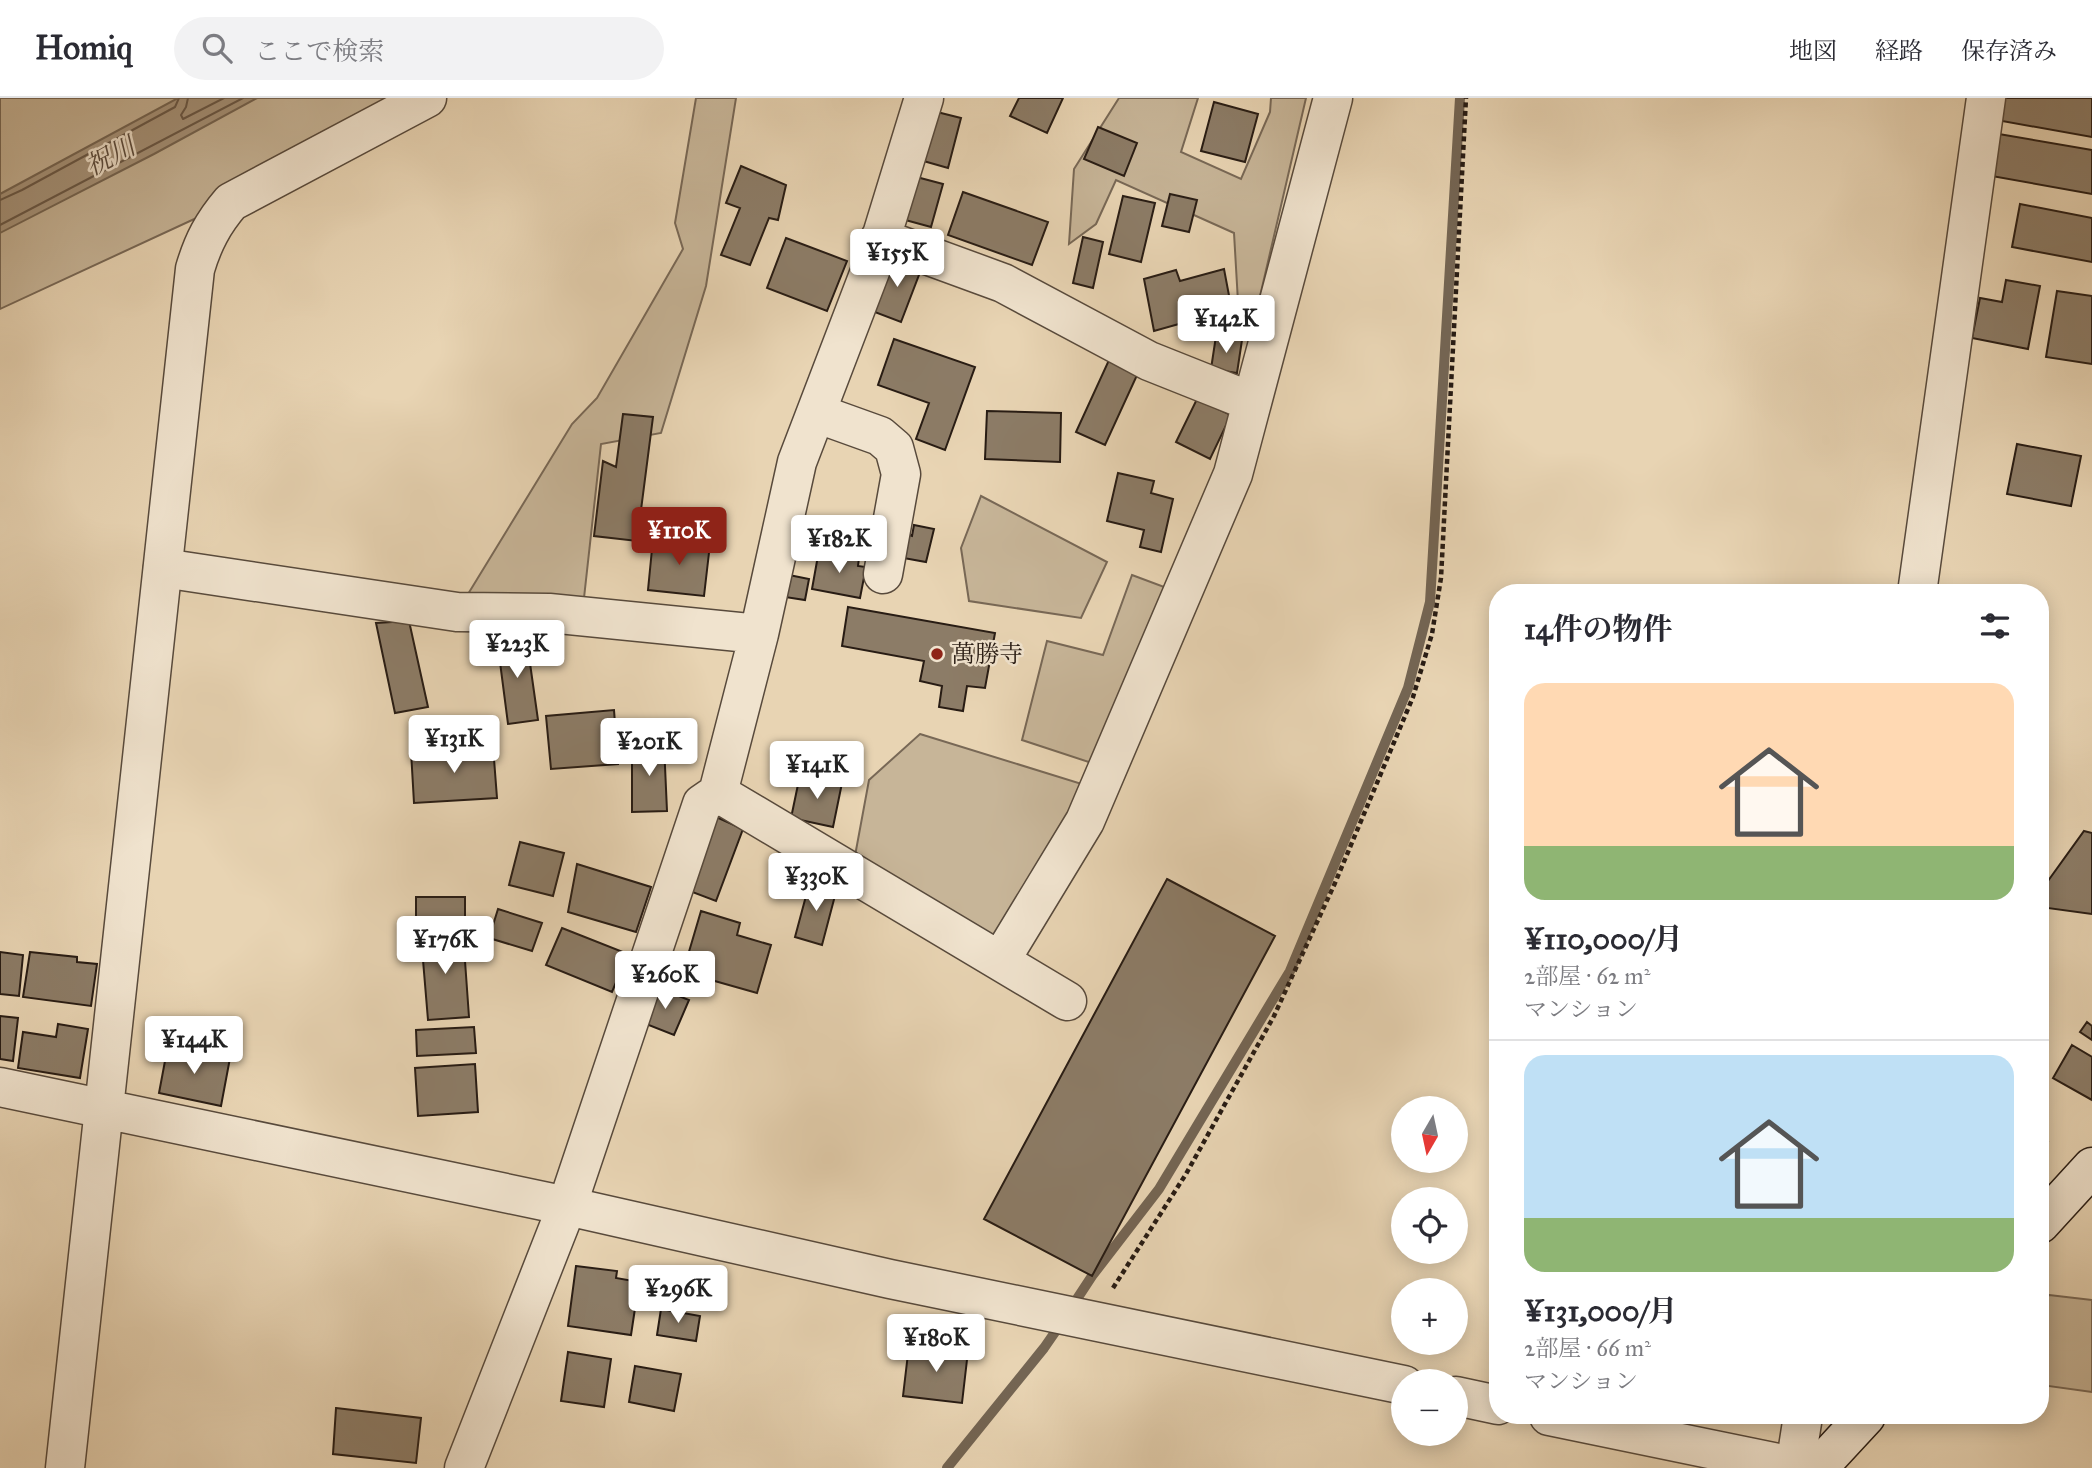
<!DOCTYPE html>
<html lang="ja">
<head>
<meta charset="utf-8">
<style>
	body { margin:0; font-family:"IM FELL Great Primer","Noto Serif JP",serif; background:#f2f2f3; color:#2b2b33; height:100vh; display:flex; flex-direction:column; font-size:26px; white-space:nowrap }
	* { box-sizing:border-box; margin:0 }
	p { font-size:23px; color:#7c7c81 }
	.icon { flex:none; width:38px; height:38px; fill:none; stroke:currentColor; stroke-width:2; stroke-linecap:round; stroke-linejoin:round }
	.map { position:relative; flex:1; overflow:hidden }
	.drawer { position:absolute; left:1489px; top:486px; width:560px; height:840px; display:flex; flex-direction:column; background:#fff; border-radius:28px; box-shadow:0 4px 18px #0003 }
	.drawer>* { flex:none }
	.needle { width:46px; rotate:189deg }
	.tools { position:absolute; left:1391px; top:998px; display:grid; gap:14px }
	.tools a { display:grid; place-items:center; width:77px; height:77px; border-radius:50%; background:#fff; box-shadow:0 4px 18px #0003; font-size:35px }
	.price { position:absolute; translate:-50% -60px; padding:0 16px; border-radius:7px; background:#fff; color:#222; font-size:23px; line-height:46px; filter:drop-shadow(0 2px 4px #0008) }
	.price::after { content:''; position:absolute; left:50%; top:42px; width:21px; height:16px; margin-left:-10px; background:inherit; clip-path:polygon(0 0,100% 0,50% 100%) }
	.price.current { background:#8f2418; color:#fff }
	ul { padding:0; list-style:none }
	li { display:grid; align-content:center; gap:14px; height:371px; padding:0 35px }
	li+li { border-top:2px solid #e1e1e2 }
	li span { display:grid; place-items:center; height:217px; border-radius:21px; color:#555 }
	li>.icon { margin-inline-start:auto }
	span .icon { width:126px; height:126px; fill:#fffc; stroke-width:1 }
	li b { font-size:30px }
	h2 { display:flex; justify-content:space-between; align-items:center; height:84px; padding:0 35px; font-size:30px }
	header { display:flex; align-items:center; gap:42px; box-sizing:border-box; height:98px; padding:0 35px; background:#fff; border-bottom:2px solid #e1e1e2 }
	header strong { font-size:33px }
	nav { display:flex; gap:38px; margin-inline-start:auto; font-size:24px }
	.search { width:490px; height:63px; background:#f2f2f3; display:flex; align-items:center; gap:18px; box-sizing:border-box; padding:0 24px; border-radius:38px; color:#7c7c81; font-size:26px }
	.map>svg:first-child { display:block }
</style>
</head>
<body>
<header>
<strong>Homiq</strong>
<div class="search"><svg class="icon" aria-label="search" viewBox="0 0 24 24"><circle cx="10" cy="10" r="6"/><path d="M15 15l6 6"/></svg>ここで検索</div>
<nav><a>地図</a><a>経路</a><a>保存済み</a></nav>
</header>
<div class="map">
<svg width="2092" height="1370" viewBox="0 0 2092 1370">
	<rect width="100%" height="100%" fill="#e8d4b3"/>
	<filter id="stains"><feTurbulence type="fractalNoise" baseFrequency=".00286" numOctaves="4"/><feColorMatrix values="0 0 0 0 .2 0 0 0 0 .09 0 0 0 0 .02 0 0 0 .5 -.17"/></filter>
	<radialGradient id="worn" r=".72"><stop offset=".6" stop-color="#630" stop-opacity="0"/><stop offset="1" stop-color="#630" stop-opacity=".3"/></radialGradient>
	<!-- green -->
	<path fill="#c7b598" stroke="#786856" stroke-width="2" d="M0,0h405l-174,104 -231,107z
		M696,0h40l-30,188 -45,147 -60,11 -19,172 -125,-4 115,-188 25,-26 86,-149 -8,-26z
		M1119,0h79l-17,54 60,27 29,-67 1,-14h35l-52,224 -15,-3 -5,-86 -118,-53 -20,44 -27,20 5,-75z
		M981,398l126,66 -26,56 -112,-17 -8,-53z
		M1132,477l51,19 -76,174 -85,-28 25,-99 56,14z
		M920,636l178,55 -98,172 -148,-89 17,-92z
		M2049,1197l43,5v92l-51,-7v-80z"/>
	<!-- water -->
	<path fill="#a7957d" stroke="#746553" stroke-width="2" d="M178,0h79l-103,56 -154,79v-39z"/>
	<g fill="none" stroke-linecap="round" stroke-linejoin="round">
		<!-- shore -->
		<path stroke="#685848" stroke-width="2" d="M188,0l-2,9 -5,8 2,4 41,-21
			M0,102l22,-10 153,-83 4,-9
			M0,127l243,-127"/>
		<!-- stream -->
		<path stroke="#746553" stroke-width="10" d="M1071,1210l21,-32 67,-87 131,-218 118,-283 22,-86 30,-504
			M947,1370l97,-120 18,-26"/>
	</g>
	<!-- building -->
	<path fill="#8c7c67" stroke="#281c14" stroke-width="2" d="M1019,0h44l-16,35 -37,-17z
		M1995,0h97v39l-101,-18z
		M1214,4l44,12 -13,48 -44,-11z
		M933,13l28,7 -13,50 -28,-8z
		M1098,29l39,16 -13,33 -40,-17z
		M1993,35l99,17v44l-106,-19z
		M741,68l45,19 -8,35 -9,-2 -19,47 -29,-10 19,-47 -14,-5z
		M909,77l34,9 -12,43 -33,-9z
		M963,94l85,30 -16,43 -84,-30z
		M1170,96l27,6 -8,32 -27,-6z
		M1123,98l32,7 -14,59 -32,-8z
		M2020,106l72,14v44l-80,-15z
		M1083,139l20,5 -10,46 -20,-5z
		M786,140l61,23 -20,50 -60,-23z
		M894,158l28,11 -21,55 -29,-11z
		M1224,171l10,53 -45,10 -3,-10 -32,9 -10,-52 32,-9 4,11z
		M2006,182l34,6 -12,63 -56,-11 8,-40 22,4z
		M2057,193l35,5v68l-46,-7z
		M1216,238l26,4 -5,33 -26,-4z
		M894,241l81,28 -30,83 -29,-11 13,-36 -51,-18z
		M1109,262l29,13 -33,72 -29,-13z
		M1197,301l34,16 -21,44 -34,-17z
		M987,313l74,2 -1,49 -75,-3z
		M623,316l30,3 -16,124 -43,-5 9,-75 13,6z
		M2017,346l64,12 -10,50 -64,-12z
		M1118,375l36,8 -3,12 22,6 -12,53 -21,-5 4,-17 -37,-9z
		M914,427l20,4 -8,33 -28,-5 5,-24 9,3z
		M653,441l57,5 -6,52 -56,-6z
		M819,452l40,8 -1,8 8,1 -6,31 -48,-9z
		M789,477l20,4 -4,21 -20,-3z
		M848,509l147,26 -10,55 -18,-2 -4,25 -24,-4 3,-21 -22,-5 4,-20 -82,-15z
		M409,523l19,86 -33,6 -19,-90z
		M526,537l12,85 -30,4 -11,-85z
		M614,612l4,54 -67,5 -5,-53z
		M664,646l3,67 -35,1v-67z
		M493,648l4,52 -83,5 -3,-52z
		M800,677l42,8 -9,44 -42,-9z
		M714,718l29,13 -27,72 -29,-11z
		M2084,733l8,2v81l-52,-7v-15z
		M520,744l44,11 -11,43 -44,-11z
		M577,766l74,23 -15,45 -68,-20z
		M1167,781l108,57 -183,340 -108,-57z
		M810,783l27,7 -15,57 -27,-8z
		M416,799h49v27l-49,-1z
		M498,811l44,14 -10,28 -43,-13z
		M701,813l39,12 -3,12 34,10 -14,48 -74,-21z
		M562,830l66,26 -16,38 -66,-27z
		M463,835l6,84 -41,3 -7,-84z
		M0,854l23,3 -4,41 -19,-2z
		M30,854l47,5v5l20,2 -6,42 -68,-9z
		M656,889l33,13 -15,35 -33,-13z
		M0,918l18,2 -5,43 -13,-2z
		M2087,924l5,4v14l-12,-8z
		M58,926l30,5 -8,49 -62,-10 5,-36 33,5z
		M474,929l2,26 -59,3 -1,-26z
		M168,947l62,13 -9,48 -62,-13z
		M2072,947l20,12v43l-39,-22z
		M475,966l3,48 -60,4 -3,-48z
		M2040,1043l8,1 -5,29h-3z
		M576,1168l41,5 -1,7 23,4 -8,53 -63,-9z
		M655,1169l44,6 -4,30 -45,-6z
		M661,1211l39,7 -4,25 -39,-6z
		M909,1247l59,6 -6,52 -59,-7z
		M568,1254l43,7 -7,48 -43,-6z
		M635,1268l46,8 -7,37 -45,-9z
		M336,1310l85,10 -5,45 -83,-9z"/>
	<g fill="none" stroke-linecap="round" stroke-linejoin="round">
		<!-- minor casing -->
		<g stroke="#584a3c" stroke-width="41">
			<path id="minor" d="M880,140l123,45 146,78 103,41
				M816,315l64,23 14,12 7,26 -18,100
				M163,470l294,44 92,1 210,21 38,-172 77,-201 50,-163
				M1917,495l69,-495
				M718,695l349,208
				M1000,863l85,-140 148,-347 100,-376
				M1795,1369l8,-51
				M464,1370l103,-262 135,-402 16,-11 41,-159"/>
		</g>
		<!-- tertiary casing -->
		<g stroke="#584a3c" stroke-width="41">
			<path id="tertiary" d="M0,989l567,119 323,73 514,106
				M1456,1298l42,9
				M1549,1318l253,52
				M65,1370l130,-1199c8,-27 18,-46 36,-67l196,-104"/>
		</g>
		<!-- secondary casing -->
		<g stroke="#281c14" stroke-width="41">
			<path id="secondary" d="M2040,1126l52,-57
				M1818,1370l48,-52"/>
		</g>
		<!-- path -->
		<path stroke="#281c14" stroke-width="4.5" stroke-dasharray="5 3.5" stroke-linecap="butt" d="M1113,1190l73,-114 88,-158 61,-133 78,-186 19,-63 9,-56 25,-480"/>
		<!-- minor -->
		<use href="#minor" stroke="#f0e3ce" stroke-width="38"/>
		<!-- tertiary -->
		<use href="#tertiary" stroke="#f0e3ce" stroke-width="38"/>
		<!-- secondary -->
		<use href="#secondary" stroke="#f0e3ce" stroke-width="38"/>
	</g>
	<!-- markers -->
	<circle fill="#8f2418" stroke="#f0e3ce" stroke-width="2.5" cx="937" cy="556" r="7"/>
	<g text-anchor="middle" stroke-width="5" stroke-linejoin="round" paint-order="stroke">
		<!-- poi labels -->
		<g font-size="24" fill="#281c14" stroke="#f0e3ce" text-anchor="start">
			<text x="951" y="564">萬勝寺</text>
		</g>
		<!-- water labels -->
		<g font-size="26" font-style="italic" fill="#5b4c3e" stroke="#f0e3ce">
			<text transform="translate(110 58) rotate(-28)" y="9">祝川</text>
		</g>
	</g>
	<rect width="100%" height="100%" filter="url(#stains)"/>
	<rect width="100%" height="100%" fill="url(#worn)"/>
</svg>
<div class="tools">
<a><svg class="needle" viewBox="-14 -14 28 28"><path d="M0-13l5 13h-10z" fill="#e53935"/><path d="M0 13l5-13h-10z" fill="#7c7c81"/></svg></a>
<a><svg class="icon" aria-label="locate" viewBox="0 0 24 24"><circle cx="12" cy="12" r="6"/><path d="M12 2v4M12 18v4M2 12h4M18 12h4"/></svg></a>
<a>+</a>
<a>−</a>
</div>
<b class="price" style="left:897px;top:191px">¥155K</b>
<b class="price" style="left:1226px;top:257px">¥142K</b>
<b class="price current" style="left:679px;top:469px">¥110K</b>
<b class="price" style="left:839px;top:477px">¥182K</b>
<b class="price" style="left:517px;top:582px">¥223K</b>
<b class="price" style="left:454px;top:677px">¥131K</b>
<b class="price" style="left:649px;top:680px">¥201K</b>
<b class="price" style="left:817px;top:703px">¥141K</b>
<b class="price" style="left:816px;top:815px">¥330K</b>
<b class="price" style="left:445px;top:878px">¥176K</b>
<b class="price" style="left:665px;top:913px">¥260K</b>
<b class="price" style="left:194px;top:978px">¥144K</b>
<b class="price" style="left:678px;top:1227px">¥296K</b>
<b class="price" style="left:936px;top:1276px">¥180K</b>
<section class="drawer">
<h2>14件の物件<svg class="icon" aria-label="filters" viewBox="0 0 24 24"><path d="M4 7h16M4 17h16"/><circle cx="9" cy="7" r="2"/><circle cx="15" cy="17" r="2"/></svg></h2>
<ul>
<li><span style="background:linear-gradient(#ffd9b3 75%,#8fb573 0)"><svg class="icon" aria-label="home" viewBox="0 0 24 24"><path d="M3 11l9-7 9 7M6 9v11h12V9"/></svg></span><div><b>¥110,000/月</b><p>2部屋 · 62 m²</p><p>マンション</p></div></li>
<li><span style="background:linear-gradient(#bfe0f5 75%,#8fb573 0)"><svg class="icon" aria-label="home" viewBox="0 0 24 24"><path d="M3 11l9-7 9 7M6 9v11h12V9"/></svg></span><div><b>¥131,000/月</b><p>2部屋 · 66 m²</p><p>マンション</p></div></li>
</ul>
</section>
</div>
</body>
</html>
